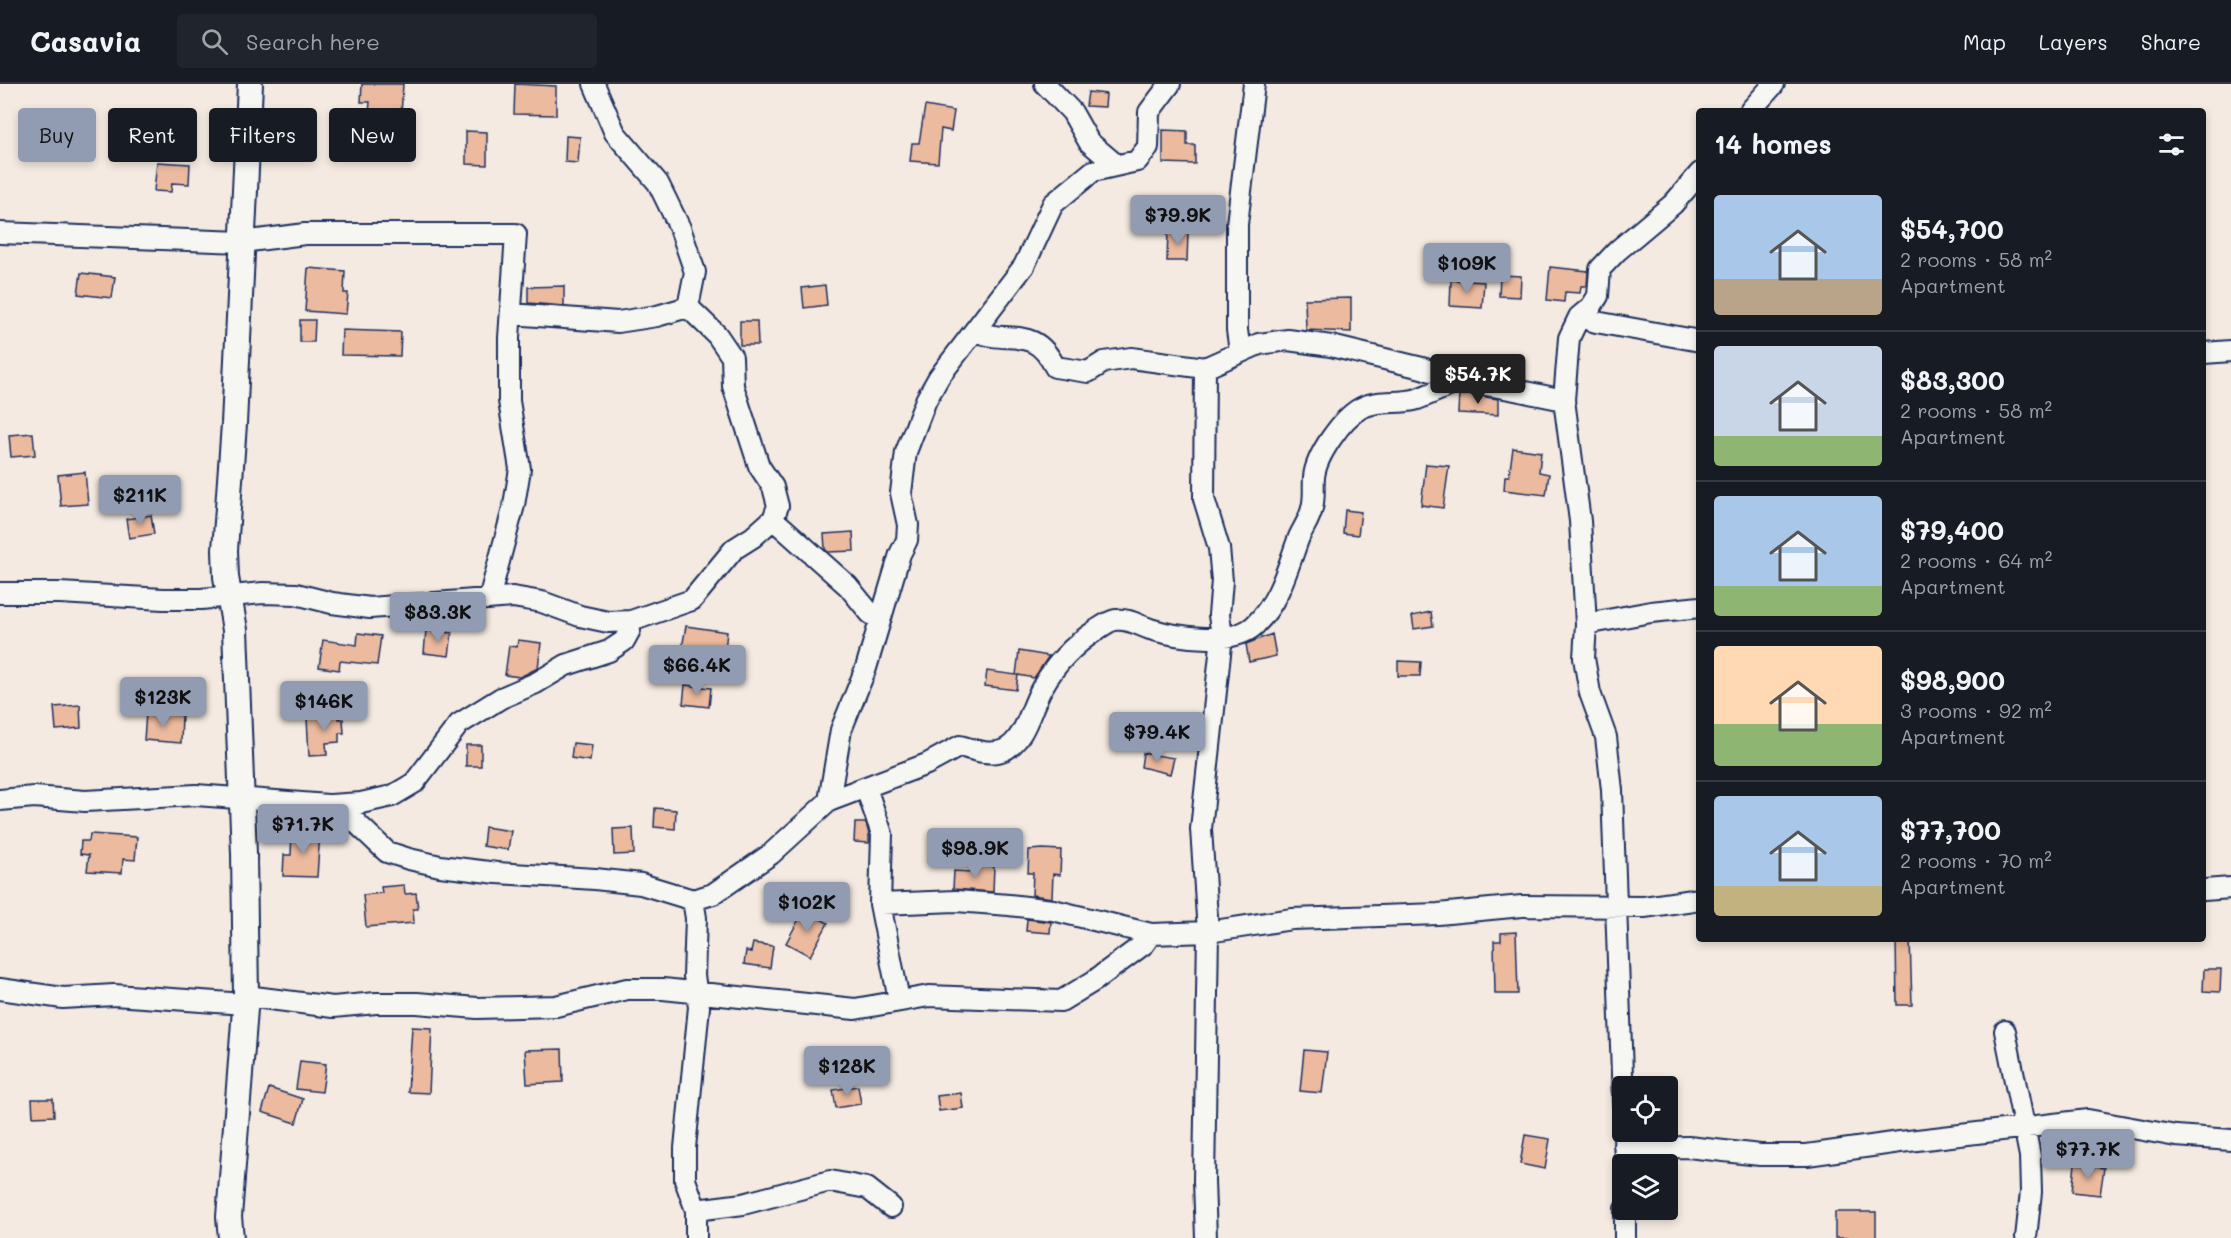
<!DOCTYPE html>
<html lang="en">
<head>
<meta charset="utf-8">
<style>
	body { margin:0; font-family:Mali,sans-serif; background:#20242c; color:#f1f3f6; height:100vh; display:flex; flex-direction:column; font-size:22px; white-space:nowrap }
	* { box-sizing:border-box; margin:0 }
	p { font-size:20px; color:#9ea1a6 }
	.icon { flex:none; width:33px; height:33px; fill:none; stroke:currentColor; stroke-width:2; stroke-linecap:round; stroke-linejoin:round }
	.map { position:relative; flex:1; overflow:hidden }
	.details { position:absolute; left:1696px; top:24px; width:510px; height:834px; display:flex; flex-direction:column; background:#171b24; border-radius:6px; box-shadow:0 3px 9px #0003 }
	.details>* { flex:none }
	.top-card { position:absolute; left:18px; top:24px; width:570px; height:54px; display:flex; gap:12px }
	.tools { position:absolute; left:1612px; top:992px; display:grid; gap:12px }
	.tools a { display:grid; place-items:center; width:66px; height:66px; border-radius:6px; background:#171b24; box-shadow:0 3px 9px #0003; font-size:30px }
	.price { position:absolute; translate:-50% -51px; padding:0 14px; border-radius:6px; background:#919bb2; color:#111; font-size:20px; line-height:39px; filter:drop-shadow(0 2px 3px #0008) }
	.price::after { content:''; position:absolute; left:50%; top:36px; width:18px; height:14px; margin-left:-9px; background:inherit; clip-path:polygon(0 0,100% 0,50% 100%) }
	.price.selected { background:#222; color:#fff }
	ul { padding:0; list-style:none }
	li { display:flex; align-items:center; gap:18px; height:150px; padding:0 18px }
	li+li { border-top:2px solid #363941 }
	li span { display:grid; place-items:center; flex:none; width:168px; height:120px; border-radius:6px; color:#555 }
	li>.icon { margin-inline-start:auto }
	span .icon { width:72px; height:72px; fill:#fffc; stroke-width:1 }
	li b { font-size:26px }
	h2 { display:flex; justify-content:space-between; align-items:center; height:72px; padding:0 18px; font-size:26px }
	.chip { padding:0 21px; border-radius:6px; background:#171b24; box-shadow:0 3px 9px #0003; font-size:21px; line-height:54px }
	.chip.selected { background:#919bb2; color:#111 }
	header { display:flex; align-items:center; gap:36px; box-sizing:border-box; height:84px; padding:0 30px; background:#171b24; border-bottom:2px solid #363941 }
	header strong { font-size:28px }
	nav { display:flex; gap:33px; margin-inline-start:auto; font-size:21px }
	.search { width:420px; height:54px; background:#20242c; display:flex; align-items:center; gap:15px; box-sizing:border-box; padding:0 21px; border-radius:6px; color:#9ea1a6; font-size:22px }
	.map>svg:first-child { display:block }
</style>
</head>
<body>
<header>
<strong>Casavia</strong>
<div class="search"><svg class="icon" aria-label="search" viewBox="0 0 24 24"><circle cx="10" cy="10" r="6"/><path d="M15 15l6 6"/></svg>Search here</div>
<nav><a>Map</a><a>Layers</a><a>Share</a></nav>
</header>
<div class="map">
<svg width="2231" height="1154" viewBox="0 0 2231 1154">
	<rect width="100%" height="100%" fill="#f4eae1"/>
	<filter id="ink" filterUnits="userSpaceOnUse"><feTurbulence type="fractalNoise" baseFrequency=".0167" numOctaves="2"/><feDisplacementMap in="SourceGraphic" scale="12" xChannelSelector="R" yChannelSelector="G"/><feConvolveMatrix kernelMatrix="1 2 1 2 8 2 1 2 1" color-interpolation-filters="sRGB"/></filter>
	<g filter="url(#ink)">
		<!-- building -->
		<path fill="#ecba9e" stroke="#1b2f5e" stroke-width="1.5" d="M362,0h41l-4,62 -9,-1v4l-24,-2 4,-45h-9z
			M515,0l41,2v29l-42,-1z
			M1088,8l18,2 -1,13 -19,-1z
			M925,22l29,5 -3,20 -10,-2 -3,34 -28,-2 2,-18h7z
			M1163,46l24,1v14h8v19l-32,-1z
			M466,47l21,1v33l-21,-1z
			M566,52l14,1 -2,26 -13,-1z
			M157,78l33,2 -1,20 -17,-1 -1,9 -17,-1z
			M1168,148h20l-1,29h-20z
			M1550,183l38,4 -1,15h-6l-1,7 -15,-1 -1,10 -17,-2z
			M308,184l37,3 -1,22h4l-2,21 -41,-3z
			M81,189l34,4 -3,21 -34,-4z
			M1500,191l21,1 -1,21 -21,-1z
			M1451,196l33,2 -2,26 -32,-2z
			M825,201l2,20 -23,3 -2,-20z
			M564,202v20l-36,-3v-16z
			M1351,214v34l-45,-2 -1,-31z
			M300,236h15l-1,22h-14z
			M740,237h17l1,24h-18z
			M342,246l59,2 -1,24 -59,-1z
			M1459,311h14l25,4v16l-40,-2z
			M33,349l2,22 -24,2 -2,-22z
			M1513,364l28,4 -2,20 10,2 -3,21 -42,-5 1,-14h4z
			M1426,380l23,2 -6,42 -22,-3z
			M85,388l3,32 -27,2 -3,-31z
			M1345,426l16,2 -3,23 -15,-2z
			M151,431l3,19 -25,4 -3,-19z
			M853,448l1,19 -26,1 -3,-3 -1,-15z
			M1431,528l2,14 -19,3 -2,-13z
			M686,542l41,6 -3,27 -43,-6z
			M426,546l26,3 -3,23 -25,-3z
			M358,549l23,3 -4,29 -37,-4 -1,9 -20,-3 4,-27 34,5z
			M1272,550l4,22 -27,6 -3,-18z
			M518,556l23,3 -3,25 -18,9 -15,-2 4,-29 8,1z
			M1019,567l30,5 -15,22 -16,-3 -2,15 -31,-4 2,-15 29,4z
			M1398,577l23,1 -1,14h-22z
			M685,601l26,3 -2,19 -26,-3z
			M80,621l1,23 -25,2 -2,-23z
			M339,627v8h4l1,14h-5v9l-13,1 1,12 -18,1 -2,-38 15,-1v-5z
			M146,629l36,2 -1,28 -37,-3z
			M573,659l19,2 -2,16 -19,-3z
			M466,661h15v21h-15z
			M1143,669l31,5 -4,16 -29,-7z
			M655,724l21,2 -1,19 -21,-2z
			M855,739h11l3,11v9l-15,-1z
			M485,743l26,4 -3,19 -25,-4z
			M633,744l1,26 -20,1 -1,-26z
			M292,746l28,2 -3,45 -34,-1 1,-21h7z
			M90,750l47,3 -2,23 -12,-1 -1,14 -35,-2 2,-16 -9,-1 1,-13h8z
			M1043,765l18,1 -1,25 -7,-1 -1,24 -20,-3 1,-22h-5l1,-23z
			M971,781l23,1 -1,26 -40,-3 1,-18 17,1z
			M404,801l1,9 11,-1 2,16h-5l1,14 -48,4 -3,-32 19,-2 -1,-6z
			M804,826l24,13 -18,33 -24,-13z
			M1027,835l24,3 -1,11 -24,-2z
			M1516,848l2,62h-23l-1,-53h7v-8z
			M1896,855h14l2,66h-15z
			M753,859l20,3 -3,22 -26,-4 2,-13 5,1z
			M2204,885h17l-1,23 -17,-1z
			M412,943l20,1 -3,65 -21,-1z
			M562,965l1,33 -36,2 -2,-34z
			M1304,966l23,2 -5,41 -22,-2z
			M300,977l26,3 -4,28 -26,-3z
			M858,1002l3,18 -25,4 -3,-18z
			M269,1004l34,11 -7,24 -34,-11z
			M961,1009l2,15 -24,3 -2,-15z
			M32,1015h21l1,17 -21,1z
			M1525,1051l25,4 -5,30 -25,-5z
			M2075,1080l29,4 -4,27 -28,-3z
			M1835,1128h41v26h-41z"/>
		<g fill="none" stroke-linecap="round" stroke-linejoin="round">
			<!-- minor casing -->
			<g stroke="#1b2f5e" stroke-width="24">
				<path id="minor" d="M594,0l21,49 43,50 22,45 15,44 -7,35
					M1045,0l27,28 17,30 26,22
					M1750,27l24,-27
					M0,149l242,9 63,-8h211l-7,104v63l11,68 -6,36 -25,94
					M511,230l107,8 39,-6 31,-9
					M1579,233l17,5 104,19
					M976,247c32,15 57,-8 79,36l33,5 16,-10 27,-4 74,10 54,-24 29,-4 43,6 91,22 43,14
					M1240,268l-3,-22v-106l17,-140
					M2204,269l27,-2
					M773,435l75,67 22,27 10,7
					M0,509h60l103,6h38l62,-6 33,1 36,9 38,5 143,-11 29,5 38,14 28,6 23,-1 61,-21 42,-51 19,-12 20,-18 5,-13 -5,-19 -14,-21 -26,-80 -1,-29 -15,-22 -29,-28
					M1586,540l65,-12 49,-5
					M866,704l16,46 -2,70 19,96
					M0,716l34,-3 51,4 111,-6 132,10 18,8 41,39 22,7 31,7 57,7 98,6 46,5 52,16 20,-6 58,-40 58,-53 98,-37 33,-18c14,4 30,10 44,4 22,-10 27,-45 39,-64 13,-23 31,-41 52,-55 6,-4 14,-10 20,-11 13,-2 23,5 35,9 26,8 83,17 105,-4 25,-25 32,-56 44,-88 4,-9 11,-18 13,-29 3,-11 1,-20 2,-31 2,-21 28,-59 47,-69 17,-9 36,-4 53,-8 17,-5 34,-17 52,-18 8,0 18,3 27,4 23,4 47,9 71,14
					M829,717l12,-71 25,-62 34,-114 7,-14 1,-15 -7,-32 5,-41 20,-52 13,-23 85,-111 29,-62 40,-33 44,-10 11,-14 1,-35 21,-28
					M330,721l31,-2 31,-7 22,-13 45,-59 42,-26 35,-15 30,-18 43,-14 15,-10 6,-11 1,-9
					M2204,806l27,-2
					M693,816l3,18 -2,58 5,31 -14,141v32l11,30v28
					M880,820l76,-3 53,4 44,5 98,24 57,-2 -7,-103 21,-193 -3,-21 3,-34 -3,-33 -15,-49 1,-131
					M0,905l63,9 51,-3 131,9
					M246,912l87,11 43,-4h41l60,5 79,-2 71,-17h36l192,20 74,-13 132,5 33,-20 50,-37 7,-10
					M2005,947l25,125 1,36 -5,46
					M1623,1019l-11,-313 -6,-53 -16,-44 -6,-35 2,-34 -6,-103 -16,-121 5,-62 10,-21 12,-10 7,-11 2,-27 17,-18 56,-47 27,-31
					M1624,1050l1,30
					M1624,1061l17,3 47,-1 72,8h47l93,-13 188,-22 88,16 55,4
					M696,1126l47,-6 87,-23 37,7 24,19
					M1206,1154l-2,-57 4,-249 84,-13 146,-5 84,-8 122,1 56,-8
					M1625,1154v-29"/>
			</g>
			<!-- tertiary casing -->
			<g stroke="#1b2f5e" stroke-width="28">
				<path id="tertiary" d="M231,1154l-2,-21 17,-221 -2,-142 -9,-224 -9,-53 -1,-27 9,-126 16,-340"/>
			</g>
			<!-- minor -->
			<use href="#minor" stroke="#f6f6f2" stroke-width="20"/>
			<!-- tertiary -->
			<use href="#tertiary" stroke="#f6f6f2" stroke-width="24"/>
		</g>
	</g>
</svg>
<div class="tools">
<a><svg class="icon" aria-label="locate" viewBox="0 0 24 24"><circle cx="12" cy="12" r="6"/><path d="M12 2v4M12 18v4M2 12h4M18 12h4"/></svg></a>
<a><svg class="icon" aria-label="layers" viewBox="0 0 24 24"><path d="M12 4l9 5-9 5-9-5zM3 14l9 5 9-5"/></svg></a>
</div>
<b class="price" style="left:1178px;top:162px">$79.9K</b>
<b class="price" style="left:1467px;top:210px">$109K</b>
<b class="price selected" style="left:1478px;top:321px">$54.7K</b>
<b class="price" style="left:140px;top:442px">$211K</b>
<b class="price" style="left:438px;top:559px">$83.3K</b>
<b class="price" style="left:697px;top:612px">$66.4K</b>
<b class="price" style="left:163px;top:644px">$123K</b>
<b class="price" style="left:324px;top:648px">$146K</b>
<b class="price" style="left:1157px;top:679px">$79.4K</b>
<b class="price" style="left:303px;top:771px">$71.7K</b>
<b class="price" style="left:975px;top:795px">$98.9K</b>
<b class="price" style="left:807px;top:849px">$102K</b>
<b class="price" style="left:847px;top:1013px">$128K</b>
<b class="price" style="left:2088px;top:1096px">$77.7K</b>
<div class="top-card">
<a class="chip selected">Buy</a>
<a class="chip">Rent</a>
<a class="chip">Filters</a>
<a class="chip">New</a>
</div>
<section class="details">
<h2>14 homes<svg class="icon" aria-label="filters" viewBox="0 0 24 24"><path d="M4 7h16M4 17h16"/><circle cx="9" cy="7" r="2"/><circle cx="15" cy="17" r="2"/></svg></h2>
<ul>
<li><span style="background:linear-gradient(#a9c7e8 70%,#b9a48a 0)"><svg class="icon" aria-label="home" viewBox="0 0 24 24"><path d="M3 11l9-7 9 7M6 9v11h12V9"/></svg></span><div><b>$54,700</b><p>2 rooms · 58 m²</p><p>Apartment</p></div></li>
<li><span style="background:linear-gradient(#c9d6e8 75%,#8fb573 0)"><svg class="icon" aria-label="home" viewBox="0 0 24 24"><path d="M3 11l9-7 9 7M6 9v11h12V9"/></svg></span><div><b>$83,300</b><p>2 rooms · 58 m²</p><p>Apartment</p></div></li>
<li><span style="background:linear-gradient(#a9c7e8 75%,#8fb573 0)"><svg class="icon" aria-label="home" viewBox="0 0 24 24"><path d="M3 11l9-7 9 7M6 9v11h12V9"/></svg></span><div><b>$79,400</b><p>2 rooms · 64 m²</p><p>Apartment</p></div></li>
<li><span style="background:linear-gradient(#ffd9b3 65%,#8fb573 0)"><svg class="icon" aria-label="home" viewBox="0 0 24 24"><path d="M3 11l9-7 9 7M6 9v11h12V9"/></svg></span><div><b>$98,900</b><p>3 rooms · 92 m²</p><p>Apartment</p></div></li>
<li><span style="background:linear-gradient(#a9c7e8 75%,#c2b280 0)"><svg class="icon" aria-label="home" viewBox="0 0 24 24"><path d="M3 11l9-7 9 7M6 9v11h12V9"/></svg></span><div><b>$77,700</b><p>2 rooms · 70 m²</p><p>Apartment</p></div></li>
</ul>
</section>
</div>
</body>
</html>
